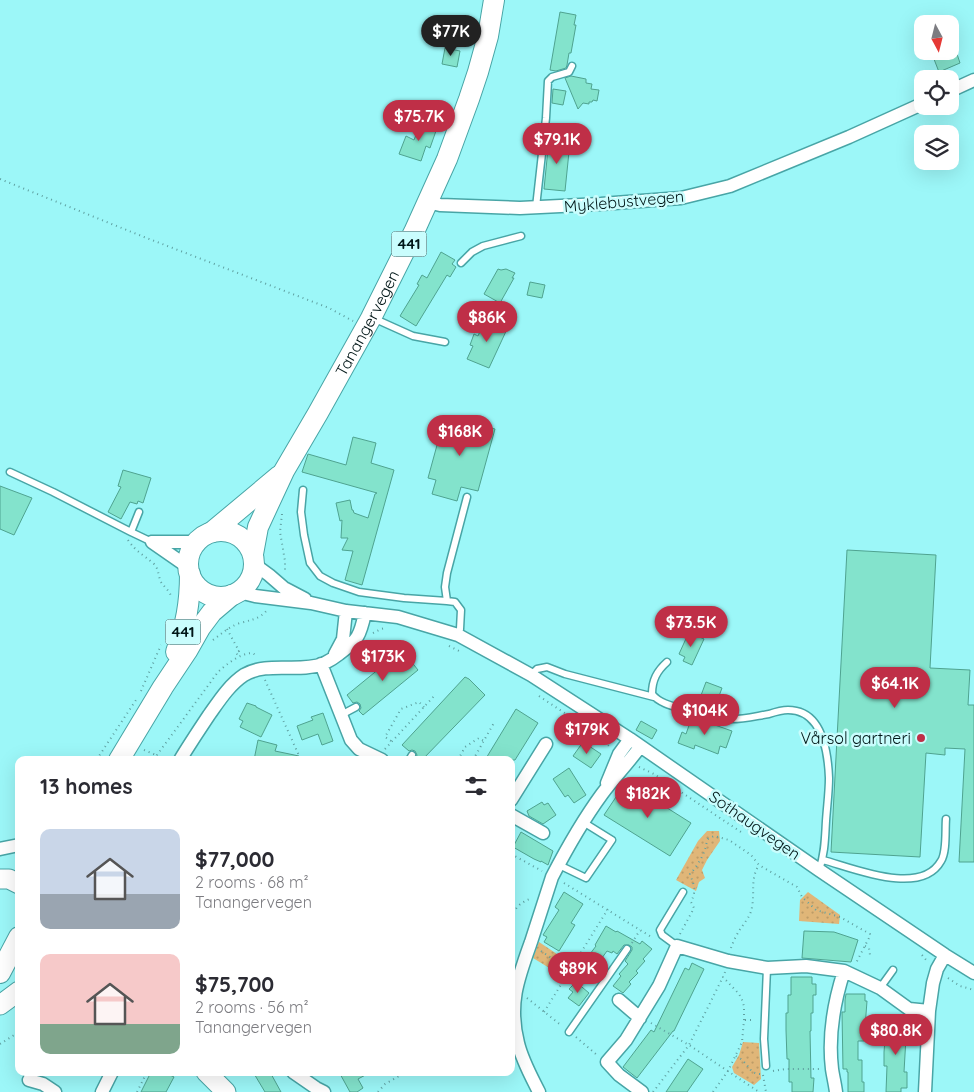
<!DOCTYPE html>
<html lang="en">
<head>
<meta charset="utf-8">
<style>
	body { margin:0; font-family:Quicksand,sans-serif; background:#f7f7f7; color:#2b2b33; height:100vh; display:flex; flex-direction:column; font-size:19px; white-space:nowrap }
	* { box-sizing:border-box; margin:0 }
	p { font-size:16px; color:#7c7c81 }
	.icon { flex:none; width:28px; height:28px; fill:none; stroke:currentColor; stroke-width:2; stroke-linecap:round; stroke-linejoin:round }
	.map { position:relative; flex:1; overflow:hidden }
	.side { position:absolute; left:15px; top:756px; width:500px; height:320px; display:flex; flex-direction:column; background:#fff; border-radius:10px; box-shadow:0 5px 20px #0002 }
	.side>* { flex:none }
	.needle { width:32px; rotate:173deg }
	.tools { position:absolute; left:914px; top:15px; display:grid; gap:10px }
	.tools a { display:grid; place-items:center; width:45px; height:45px; border-radius:10px; background:#fff; box-shadow:0 5px 20px #0002; font-size:25px }
	.price { position:absolute; translate:-50% -42px; padding:0 11px; border-radius:18px; background:#bf2f47; color:#fff; font-size:16px; line-height:32px; filter:drop-shadow(0 1px 2px #0008) }
	.price::after { content:''; position:absolute; left:50%; top:30px; width:15px; height:11px; margin-left:-8px; background:inherit; clip-path:polygon(0 0,100% 0,50% 100%) }
	.price.current { background:#222; color:#fff }
	ul { padding:0; list-style:none }
	li { display:flex; align-items:center; gap:15px; height:125px; padding:0 25px }
	li span { display:grid; place-items:center; flex:none; width:140px; height:100px; border-radius:10px; color:#555 }
	li>.icon { margin-inline-start:auto }
	span .icon { width:60px; height:60px; fill:#fffc; stroke-width:1 }
	li b { font-size:21px }
	h2 { display:flex; justify-content:space-between; align-items:center; height:60px; padding:0 25px; font-size:21px }
	.map>svg:first-child { display:block }
</style>
</head>
<body>
<div class="map">
<svg width="974" height="1092" viewBox="0 0 974 1092">
	<defs>
		<pattern id="park-dots" width="8" height="8" patternUnits="userSpaceOnUse" patternTransform="scale(1.25)"><rect width="8" height="8" fill="#e0b678"/><path d="M2 2h.1M6 6h.1" fill="none" stroke="#be9c67" stroke-width="1.8" stroke-linecap="round"/></pattern>
	</defs>
	<rect width="100%" height="100%" fill="#9cf7f8"/>
	<!-- park -->
	<path fill="url(#park-dots)" d="M707,831h12l1,10 -13,19 -5,10 3,8 -6,4 -3,9 -20,-11 22,-39z
		M808,892l32,23 -1,9 -40,-3 1,-21z
		M539,942l33,22 -8,13 -31,-19z
		M743,1042l16,1 2,36 -7,6 -20,-12 -2,-6 7,-12z"/>
	<!-- building -->
	<path fill="#83e3cc" stroke="#4fa390" d="M560,12l16,3 -2,10h2l-5,28h-2l-2,12 -1,3 -10,3 -6,-1z
		M445,48l15,3 -3,16 -15,-3z
		M939,51h17l4,12 -21,9 -7,-18z
		M571,76l15,3v4l6,1 -1,5 8,1 -2,11 -4,-1 -1,2h-3v2l-6,-1 -5,6 -13,-31z
		M553,89l13,2 -3,14 -11,-2z
		M421,122l16,6 -7,20 -4,-2 -5,15 -22,-7 7,-18 8,4z
		M549,139l21,3 -5,49 -21,-2z
		M441,252l14,8 -3,4 4,3 -6,10 -3,-2 -31,51 -16,-10 19,-31 -2,-1 5,-9 5,3z
		M498,269l3,1 5,-1 9,4 -3,5h2l-14,25 -16,-9z
		M530,282l15,3 -3,13 -15,-3z
		M486,317l22,10 -19,41 -22,-9 6,-13 -3,-1 4,-11 4,2z
		M445,416l50,13 -17,62 -17,-4 -4,14 -25,-7 4,-14 -8,-2z
		M353,437l23,6 -5,20 23,7 -32,115 -17,-5 8,-29 -11,-1 6,-12h-7l1,-18 -2,1 -4,-18 14,-3 2,10h1l1,3 14,5 7,-24 2,-1 -75,-21 6,-18 38,11z
		M123,470l28,8 -8,25 -5,-2 -1,3 -7,-2 -9,17 -13,-7 13,-25 -3,-1z
		M0,486l32,12 -18,37 -14,-6z
		M847,550l89,5 -6,113 40,2 -2,35h6v157h-15l6,-113 -20,-1v7l-19,-2 -6,104 -89,-5z
		M689,632l15,7 -12,26 -9,-4 2,-4 -6,-3z
		M402,650l16,20 -55,45 -4,-4 2,-3 -1,-4 -3,-2 -4,1 -6,-8z
		M465,677l4,2 16,16 -63,65h-4l-2,-2 1,-3 -2,-4 -3,-1 -3,1 -7,-6z
		M706,682l16,6 -6,16 -16,-6z
		M247,703l9,3v1l16,8 -11,22 -21,-10 3,-6 -4,-2z
		M516,709l22,14 -23,37h-30z
		M323,713l10,28 -11,4 -4,-11 -16,6 -5,-14 16,-6 -2,-3z
		M692,717l40,14 -6,17 -6,-2 -2,8 -23,-9 -1,4 -16,-6 4,-11 4,2z
		M641,721l16,9 -5,9 -16,-9z
		M258,740l19,5 -2,6 24,5 -1,4h-44z
		M583,742l18,12 -10,14 -18,-12z
		M569,768l17,27 -12,8 -6,-8 -3,2 -12,-18z
		M626,782l65,41 -21,33 -66,-41z
		M542,802l2,3 4,-2 8,12 -13,9 -14,-8 -2,-5z
		M521,832l32,19 -5,14 -7,-4v1l-7,-3 -21,-12z
		M564,892l19,12 -12,19 4,2 -16,26 -15,-9 3,-5 -4,-2 16,-25 -4,-3z
		M606,926l10,6 1,-1 23,13 2,-3 10,8 -9,10 2,2 -9,10 2,2 -9,9 2,2 -8,9 -10,-7 8,-10 -2,-2 9,-10 -3,-3 7,-11v-3l-3,-2h-5l-7,9 -4,-3 -1,2 -5,-2 -16,22 -10,-7 15,-20 -1,-1z
		M804,931l30,1 24,8 -7,22 -49,-4z
		M692,963l12,6 -30,62h-1l-36,47 -14,-11 28,-37 3,2 31,-64 4,2z
		M791,977h21v7h4v11h-3v18h-2v18h-1l1,47h3l-1,14h-21v-10h-3v-23h-2l-1,-29v-17h2v-18h3z
		M576,982l13,11 -10,13 -11,-8 5,-6 -4,-3z
		M846,994h19v7h2l-3,40h-6v19h4v22h2v10h-16v-20h-1v-3h-4l-1,-57h3v-12z
		M890,1019l17,1 -3,52h3v16h-6v4h-15l1,-26h-3v-14l2,-25h3z
		M688,1059l15,10 -16,23h-21z
		M151,1072h13l10,5 -8,15h-25z
		M253,1072h17l11,20h-16z
		M339,1072h32l-13,7 5,9 -6,4h-7z"/>
	<g fill="none" stroke-linecap="round" stroke-linejoin="round">
		<!-- service casing -->
		<g stroke="#48a5a6" stroke-width="9">
			<path id="service" d="M536,207l10,-89 2,-37 4,-4 17,-5 3,-6
				M461,263l11,-11 11,-6 38,-10
				M373,318l40,18 32,6
				M10,472l43,20 78,40 21,10
				M303,490l-2,22 3,23 6,28 10,13 13,7 26,9 45,6 43,3
				M131,532l8,-20
				M458,635l2,-6 1,-19 -6,-8 -8,-1 -2,-14 2,-14 20,-76
				M667,662c-10,9 -15,18 -15,32 7,9 20,12 31,15 13,4 31,9 45,10 13,1 28,-3 41,-5 6,-2 13,-4 19,-4 35,0 40,43 41,68 0,14 -2,28 -3,43 -1,16 -1,33 -7,49
				M531,675l6,-6 10,-2 18,7 89,23
				M341,715l15,-8
				M409,760l3,-5
				M823,860c30,8 98,37 118,1 6,-9 4,-31 5,-42
				M559,865l27,13 26,-38 -29,-18
				M677,946l-15,-11 -2,-5 23,-38
				M880,988l13,-18
				M569,1032l58,-83
				M766,1066l-2,-27 3,-71"/>
		</g>
		<!-- minor casing -->
		<g stroke="#48a5a6" stroke-width="15">
			<path id="minor" d="M950,91l24,-11
				M427,202l13,3 80,3 81,-4 80,-6 49,-12 119,-49 73,-33
				M152,542h44
				M152,542l36,25
				M254,564l15,11 15,13 21,11
				M239,592l16,4 56,7 35,8 52,6 60,18 73,40 99,64 189,131 126,85 29,18
				M335,654l8,-15 3,-28
				M321,664l30,76 8,9 23,11
				M180,760c9,-15 19,-30 29,-45 10,-14 20,-30 35,-40 24,-14 54,-2 79,-11 6,-3 11,-6 16,-10 19,-14 21,-18 26,-41
				M607,783l12,-29 11,-15
				M511,800l35,-56
				M511,815l32,18
				M0,849l19,-4
				M619,1000l21,18
				M293,1072l23,16 8,4
				M29,1080l14,4 12,8
				M102,1092l10,-20
				M539,1092c-8,-16 -17,-32 -21,-49 -10,-39 0,-65 13,-101 7,-22 14,-43 21,-65 15,-29 31,-57 50,-83 12,-16 26,-31 38,-47
				M642,1092l-23,-17 -12,-13 19,-22 33,-54 18,-40 51,15 39,7 39,-2 38,5 36,17 29,21 20,2
				M836,1092c-1,-8 -3,-16 -4,-23 -4,-33 2,-67 12,-98
				M925,1092l4,-81 4,-28 4,-14 8,-14"/>
		</g>
		<!-- secondary casing -->
		<g stroke="#48a5a6" stroke-width="21">
			<path id="secondary" d="M0,879h9l10,5
				M0,1005l19,-14
				M206,1072l20,20"/>
		</g>
		<!-- primary casing -->
		<g stroke="#48a5a6" stroke-width="22">
			<g id="primary">
				<circle cx="221" cy="564" r="33"/>
				<path d="M212,532l67,-56"/>
				<path id="s1" d="M253,554l5,-27 26,-56 34,-58 53,-95 43,-86 33,-73 22,-60 9,-27 10,-36 6,-36"/>
				<path d="M176,652c10,-27 14,-49 14,-78"/>
				<path d="M119,760l44,-73 24,-36 13,-23 12,-16 20,-17"/>
				<path d="M0,973l19,-36"/>
			</g>
		</g>
		<!-- path -->
		<path stroke="#5fa0a1" stroke-width="2" stroke-dasharray="1 4" stroke-linecap="butt" d="M0,179l144,58 185,71 24,13
			M282,514l-2,18 5,29v10
			M128,540c8,12 16,15 26,24 5,5 4,12 7,18 4,6 8,8 11,16
			M227,629l12,22 -3,1 2,4
			M373,633l8,-4 4,-1
			M213,640c8,-6 15,-12 24,-16 12,-4 22,-4 30,-14
			M449,646l12,6
			M265,680l36,80
			M141,691l20,-46
			M539,696l60,40 11,11
			M391,741l-6,-4 16,-28 18,-7 5,5
			M385,749l51,-55
			M144,750l12,5
			M98,760l1,-4 37,-56
			M155,760l2,-5 61,-83c9,-8 22,-19 35,-19l4,4
			M458,760l7,-13 14,-9 5,3
			M473,760l22,-39
			M639,767l15,7 90,60
			M511,854l31,17
			M564,883l89,55
			M680,934l14,-26 -3,-6c6,-13 3,-16 -1,-28 5,-5 12,-16 14,-22 2,-4 2,-9 4,-13l6,-3 15,4 22,15 8,10 38,22 5,10 14,13 24,7 30,17v2l-14,27
			M512,938c0,-20 -2,-32 20,-40
			M632,943l8,-13
			M865,946l4,2 1,7
			M731,948c2,-6 5,-12 8,-17 5,-8 12,-15 13,-24 3,-16 -2,-28 7,-42
			M541,951l12,8h8l11,7
			M922,955l5,6
			M948,978l12,8 14,4
			M527,998l35,28
			M544,1012l64,-103
			M745,1020h10
			M651,1023l38,22 70,47
			M576,1037l21,18
			M0,1044l19,-12
			M736,1056c1,1 6,3 7,5 7,6 7,13 18,13
			M773,1071l13,-2h34
			M763,1075l3,17
			M137,1092l10,-20
			M378,1092l7,-8 21,-12
			M653,1092l36,-47 34,-68
			M713,1092l15,-21 14,-29 2,-22v-14l-2,-6 -3,-6 -16,-17 2,-5"/>
		<!-- service -->
		<use href="#service" stroke="#fff" stroke-width="6"/>
		<!-- minor -->
		<use href="#minor" stroke="#fff" stroke-width="12"/>
		<!-- secondary -->
		<use href="#secondary" stroke="#fff" stroke-width="19"/>
		<!-- primary -->
		<use href="#primary" stroke="#fff" stroke-width="20"/>
	</g>
	<!-- markers -->
	<circle fill="#bf2f47" stroke="#c9fdfd" stroke-width="2" cx="921" cy="738" r="5"/>
	<g text-anchor="middle" stroke-width="5" stroke-linejoin="round" paint-order="stroke">
		<!-- shield labels -->
		<g fill="#c9fdfd" stroke="#3c5b5c" stroke-width="1">
			<rect x="391.5" y="231.5" width="35" height="25" rx="4"/>
			<rect x="165.5" y="619.5" width="35" height="25" rx="4"/>
		</g>
		<g font-size="15" font-weight="bold" fill="#001617">
			<text x="409" y="249">441</text>
			<text x="183" y="637">441</text>
		</g>
		<!-- street labels -->
		<g font-size="16" fill="#001617" stroke="#c9fdfd">
			<text transform="translate(624 201) rotate(-5)" y="6">Myklebustvegen</text>
			<text dy="6" stroke="none"><textPath href="#s1" startOffset="259">Tanangervegen</textPath></text>
			<text transform="translate(755 825) rotate(35)" y="6">Sothaugvegen</text>
		</g>
		<!-- poi labels -->
		<g font-size="16" fill="#001617" stroke="#c9fdfd" text-anchor="end">
			<text x="911" y="744">Vårsol gartneri</text>
		</g>
	</g>
</svg>
<div class="tools">
<a><svg class="needle" viewBox="-14 -14 28 28"><path d="M0-13l5 13h-10z" fill="#e53935"/><path d="M0 13l5-13h-10z" fill="#7c7c81"/></svg></a>
<a><svg class="icon" aria-label="locate" viewBox="0 0 24 24"><circle cx="12" cy="12" r="6"/><path d="M12 2v4M12 18v4M2 12h4M18 12h4"/></svg></a>
<a><svg class="icon" aria-label="layers" viewBox="0 0 24 24"><path d="M12 4l9 5-9 5-9-5zM3 14l9 5 9-5"/></svg></a>
</div>
<b class="price current" style="left:451px;top:57px">$77K</b>
<b class="price" style="left:419px;top:142px">$75.7K</b>
<b class="price" style="left:557px;top:165px">$79.1K</b>
<b class="price" style="left:487px;top:343px">$86K</b>
<b class="price" style="left:460px;top:457px">$168K</b>
<b class="price" style="left:691px;top:648px">$73.5K</b>
<b class="price" style="left:383px;top:682px">$173K</b>
<b class="price" style="left:895px;top:709px">$64.1K</b>
<b class="price" style="left:705px;top:736px">$104K</b>
<b class="price" style="left:587px;top:755px">$179K</b>
<b class="price" style="left:648px;top:819px">$182K</b>
<b class="price" style="left:578px;top:994px">$89K</b>
<b class="price" style="left:896px;top:1056px">$80.8K</b>
<section class="side">
<h2>13 homes<svg class="icon" aria-label="filters" viewBox="0 0 24 24"><path d="M4 7h16M4 17h16"/><circle cx="9" cy="7" r="2"/><circle cx="15" cy="17" r="2"/></svg></h2>
<ul>
<li><span style="background:linear-gradient(#c9d6e8 65%,#9aa5b1 0)"><svg class="icon" aria-label="home" viewBox="0 0 24 24"><path d="M3 11l9-7 9 7M6 9v11h12V9"/></svg></span><div><b>$77,000</b><p>2 rooms · 68 m²</p><p>Tanangervegen</p></div></li>
<li><span style="background:linear-gradient(#f6c9c9 70%,#7fa58c 0)"><svg class="icon" aria-label="home" viewBox="0 0 24 24"><path d="M3 11l9-7 9 7M6 9v11h12V9"/></svg></span><div><b>$75,700</b><p>2 rooms · 56 m²</p><p>Tanangervegen</p></div></li>
</ul>
</section>
</div>
</body>
</html>
